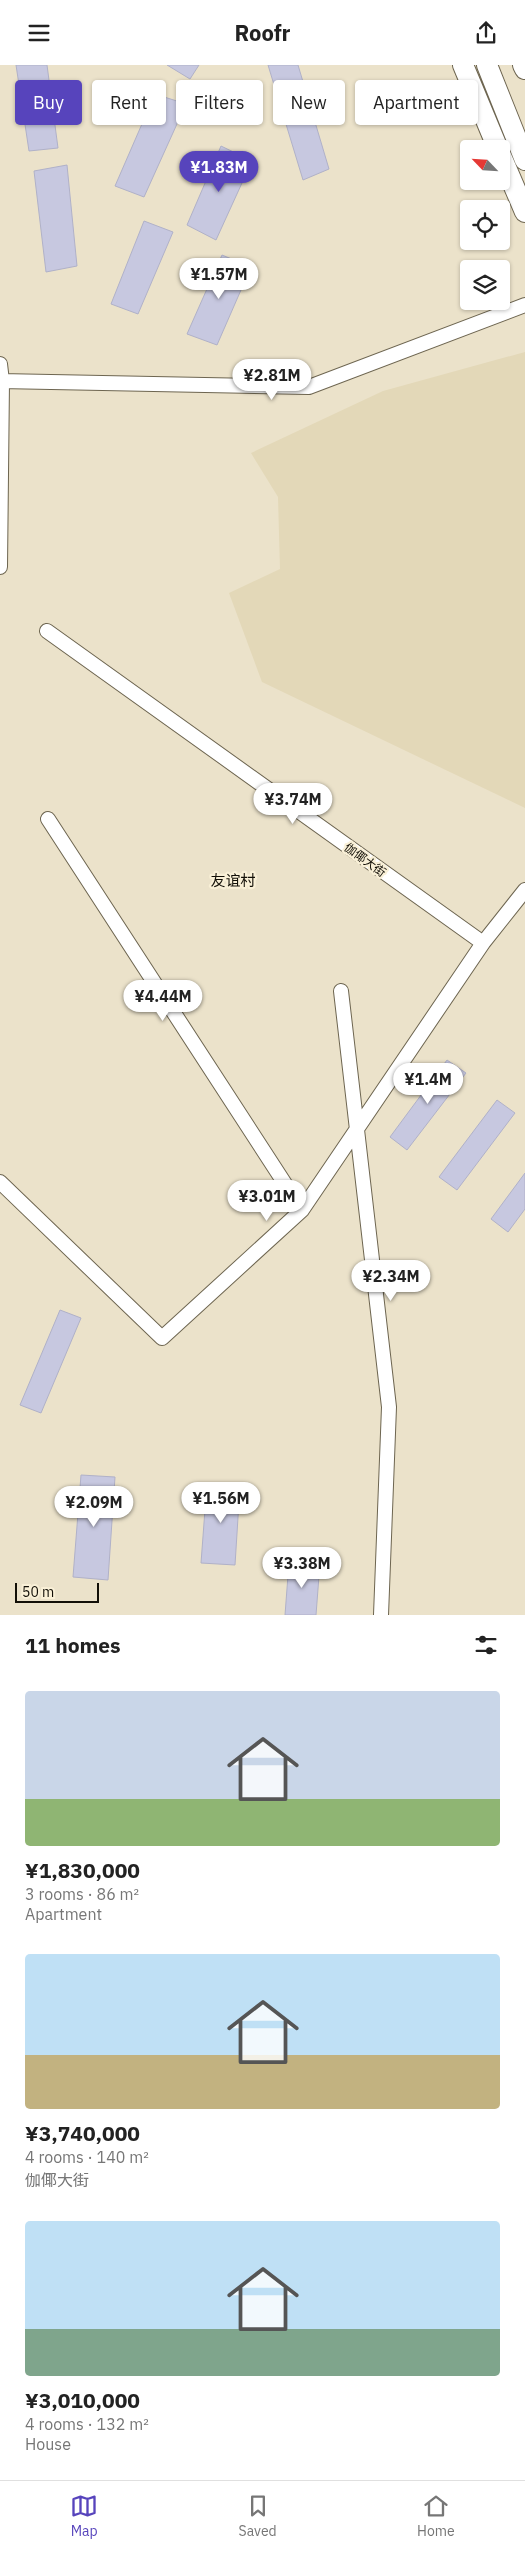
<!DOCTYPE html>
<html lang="en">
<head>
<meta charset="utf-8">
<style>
	body { margin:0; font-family:"IBM Plex Sans","Noto Sans SC",sans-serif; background:#f2f2f2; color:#222; height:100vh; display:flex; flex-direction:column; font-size:19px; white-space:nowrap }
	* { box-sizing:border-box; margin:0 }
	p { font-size:16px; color:#767676 }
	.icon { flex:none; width:28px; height:28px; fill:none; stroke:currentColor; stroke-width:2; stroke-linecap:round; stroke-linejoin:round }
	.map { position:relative; height:1550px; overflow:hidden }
	.sheet { display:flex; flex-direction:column; background:#fff; flex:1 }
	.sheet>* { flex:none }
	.banner { position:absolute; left:15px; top:15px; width:495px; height:45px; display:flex; gap:10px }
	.needle { width:32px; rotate:295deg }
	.tools { position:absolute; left:460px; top:75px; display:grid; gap:10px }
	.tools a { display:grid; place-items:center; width:50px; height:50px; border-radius:5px; background:#fff; box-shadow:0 1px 4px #0004; font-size:25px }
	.scale { position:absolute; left:15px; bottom:12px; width:84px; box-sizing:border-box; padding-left:5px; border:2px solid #120f07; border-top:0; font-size:14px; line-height:18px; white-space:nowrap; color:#120f07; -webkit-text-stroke:4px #f9f0d7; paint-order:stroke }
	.price { position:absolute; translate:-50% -42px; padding:0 11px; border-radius:18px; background:#fff; color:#222; font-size:16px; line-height:32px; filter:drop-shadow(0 1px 2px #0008) }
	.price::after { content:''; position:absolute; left:50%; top:30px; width:15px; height:11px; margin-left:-8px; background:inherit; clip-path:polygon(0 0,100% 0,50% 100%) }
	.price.selected { background:#5744bc; color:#fff }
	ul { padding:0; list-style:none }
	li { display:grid; align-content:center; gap:10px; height:265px; padding:0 25px }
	li span { display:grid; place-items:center; height:155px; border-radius:5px; color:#555 }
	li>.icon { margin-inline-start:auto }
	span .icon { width:90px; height:90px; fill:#fffc; stroke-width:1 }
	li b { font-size:21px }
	h2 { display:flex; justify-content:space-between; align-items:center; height:60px; padding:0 25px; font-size:21px }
	.chip { padding:0 18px; border-radius:5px; background:#fff; box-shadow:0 1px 4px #0004; font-size:18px; line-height:45px }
	.chip.selected { background:#5744bc; color:#fff }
	header { display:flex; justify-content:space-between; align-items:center; height:65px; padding:0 25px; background:#fff; font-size:22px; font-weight:800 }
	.menu { display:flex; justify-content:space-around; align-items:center; height:70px; border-top:1px solid #e0e0e0; background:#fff; font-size:14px; color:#767676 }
	.menu a { display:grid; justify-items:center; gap:2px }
	.menu .selected { color:#5744bc }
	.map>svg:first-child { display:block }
</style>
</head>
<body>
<header><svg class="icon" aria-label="menu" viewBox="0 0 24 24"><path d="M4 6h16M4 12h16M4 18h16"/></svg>Roofr<svg class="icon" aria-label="share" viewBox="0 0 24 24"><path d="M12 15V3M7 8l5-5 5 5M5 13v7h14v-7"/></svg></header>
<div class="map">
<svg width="525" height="1550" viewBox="0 0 525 1550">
	<rect width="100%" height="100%" fill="#ebe2ca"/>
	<!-- built -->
	<path fill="#e3d8b8" d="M525,287v456l-263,-126 -33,-89 51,-24 -2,-72 -27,-44 132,-62z"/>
	<!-- building -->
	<path fill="#c7c8e0" stroke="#b0b1c8" d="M16,0h31l11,83 -29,3z
		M167,0h32l-9,14z
		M268,0h30l31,104 -26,11z
		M155,29l31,10 -42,93 -29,-11z
		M221,81l31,15 -36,79 -29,-15z
		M67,100l10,101 -31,6 -12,-101z
		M144,156l29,11 -35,82 -27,-10z
		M222,190l29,12 -34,78 -30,-11z
		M447,995l19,13 -59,77 -17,-13z
		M497,1035l18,13 -58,77 -18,-13z
		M525,1108v36l-17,23 -17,-13z
		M60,1245l21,8 -40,95 -21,-8z
		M81,1410l34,2 -7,103 -35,-3z
		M207,1418l33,3 -5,79 -34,-2z
		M289,1497l31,1 -4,52h-31z"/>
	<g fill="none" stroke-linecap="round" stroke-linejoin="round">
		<!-- minor casing -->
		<g stroke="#6d6550" stroke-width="16">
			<path id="minor" d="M0,299l2,17 -2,186
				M0,316l309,6 216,-82
				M47,566l436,312 42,-53
				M48,754l254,391
				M341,926l48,416 -8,208
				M0,1117l162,156 140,-128 181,-267"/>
		</g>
		<!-- highway casing -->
		<g stroke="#6d6550" stroke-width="22">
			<path id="highway" d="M463,0l35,84
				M487,0l38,95
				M523,0l2,4
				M501,91l24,56"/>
		</g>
		<!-- minor -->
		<use href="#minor" stroke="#fff" stroke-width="14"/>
		<!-- highway -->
		<use href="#highway" stroke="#fff" stroke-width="20"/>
	</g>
	<g text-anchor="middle" stroke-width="4.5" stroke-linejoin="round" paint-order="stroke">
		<!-- street labels -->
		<g font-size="12" fill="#120f07" stroke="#f9f0d7">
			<text transform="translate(365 795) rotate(36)" y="4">伽倻大街</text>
		</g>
		<!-- quarter labels -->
		<g font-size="15" fill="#120f07" stroke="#f9f0d7">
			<text x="233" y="821">友谊村</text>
		</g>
	</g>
</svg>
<div class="tools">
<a><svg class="needle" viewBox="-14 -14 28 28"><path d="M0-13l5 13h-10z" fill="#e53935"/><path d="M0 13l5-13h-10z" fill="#767676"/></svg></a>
<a><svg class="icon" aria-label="locate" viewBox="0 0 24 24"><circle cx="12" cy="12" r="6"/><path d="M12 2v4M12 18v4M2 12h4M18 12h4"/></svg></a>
<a><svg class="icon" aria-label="layers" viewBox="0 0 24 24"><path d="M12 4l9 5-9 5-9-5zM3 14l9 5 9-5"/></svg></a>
</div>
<div class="scale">50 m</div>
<b class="price selected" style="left:219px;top:128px">¥1.83M</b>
<b class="price" style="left:219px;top:235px">¥1.57M</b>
<b class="price" style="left:272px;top:336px">¥2.81M</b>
<b class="price" style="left:293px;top:760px">¥3.74M</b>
<b class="price" style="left:163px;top:957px">¥4.44M</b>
<b class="price" style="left:428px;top:1040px">¥1.4M</b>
<b class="price" style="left:267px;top:1157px">¥3.01M</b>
<b class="price" style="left:391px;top:1237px">¥2.34M</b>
<b class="price" style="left:221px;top:1459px">¥1.56M</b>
<b class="price" style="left:94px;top:1463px">¥2.09M</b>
<b class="price" style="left:302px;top:1524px">¥3.38M</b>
<div class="banner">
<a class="chip selected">Buy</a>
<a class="chip">Rent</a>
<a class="chip">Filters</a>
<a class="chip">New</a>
<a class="chip">Apartment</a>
</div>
</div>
<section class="sheet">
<h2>11 homes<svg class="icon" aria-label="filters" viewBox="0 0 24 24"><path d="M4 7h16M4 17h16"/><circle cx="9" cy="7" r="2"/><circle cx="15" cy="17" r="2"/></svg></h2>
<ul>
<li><span style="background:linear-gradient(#c9d6e8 70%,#8fb573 0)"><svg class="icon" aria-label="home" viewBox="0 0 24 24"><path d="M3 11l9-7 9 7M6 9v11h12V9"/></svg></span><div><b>¥1,830,000</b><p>3 rooms · 86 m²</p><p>Apartment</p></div></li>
<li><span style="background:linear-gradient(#bfe0f5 65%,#c2b280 0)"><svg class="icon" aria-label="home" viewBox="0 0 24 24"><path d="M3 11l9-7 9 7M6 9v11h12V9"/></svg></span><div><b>¥3,740,000</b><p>4 rooms · 140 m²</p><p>伽倻大街</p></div></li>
<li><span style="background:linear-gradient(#bfe0f5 70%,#7fa58c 0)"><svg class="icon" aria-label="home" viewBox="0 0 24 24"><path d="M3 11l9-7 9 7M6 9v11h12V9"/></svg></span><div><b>¥3,010,000</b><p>4 rooms · 132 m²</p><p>House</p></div></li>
</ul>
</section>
<nav class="menu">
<a class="selected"><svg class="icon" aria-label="map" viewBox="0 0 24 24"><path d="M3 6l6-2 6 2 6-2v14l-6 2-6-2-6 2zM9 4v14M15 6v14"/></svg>Map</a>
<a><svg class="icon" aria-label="saved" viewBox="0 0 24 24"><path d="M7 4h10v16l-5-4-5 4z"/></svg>Saved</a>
<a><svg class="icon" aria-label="home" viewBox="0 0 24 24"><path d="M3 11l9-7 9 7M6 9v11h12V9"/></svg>Home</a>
</nav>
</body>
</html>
